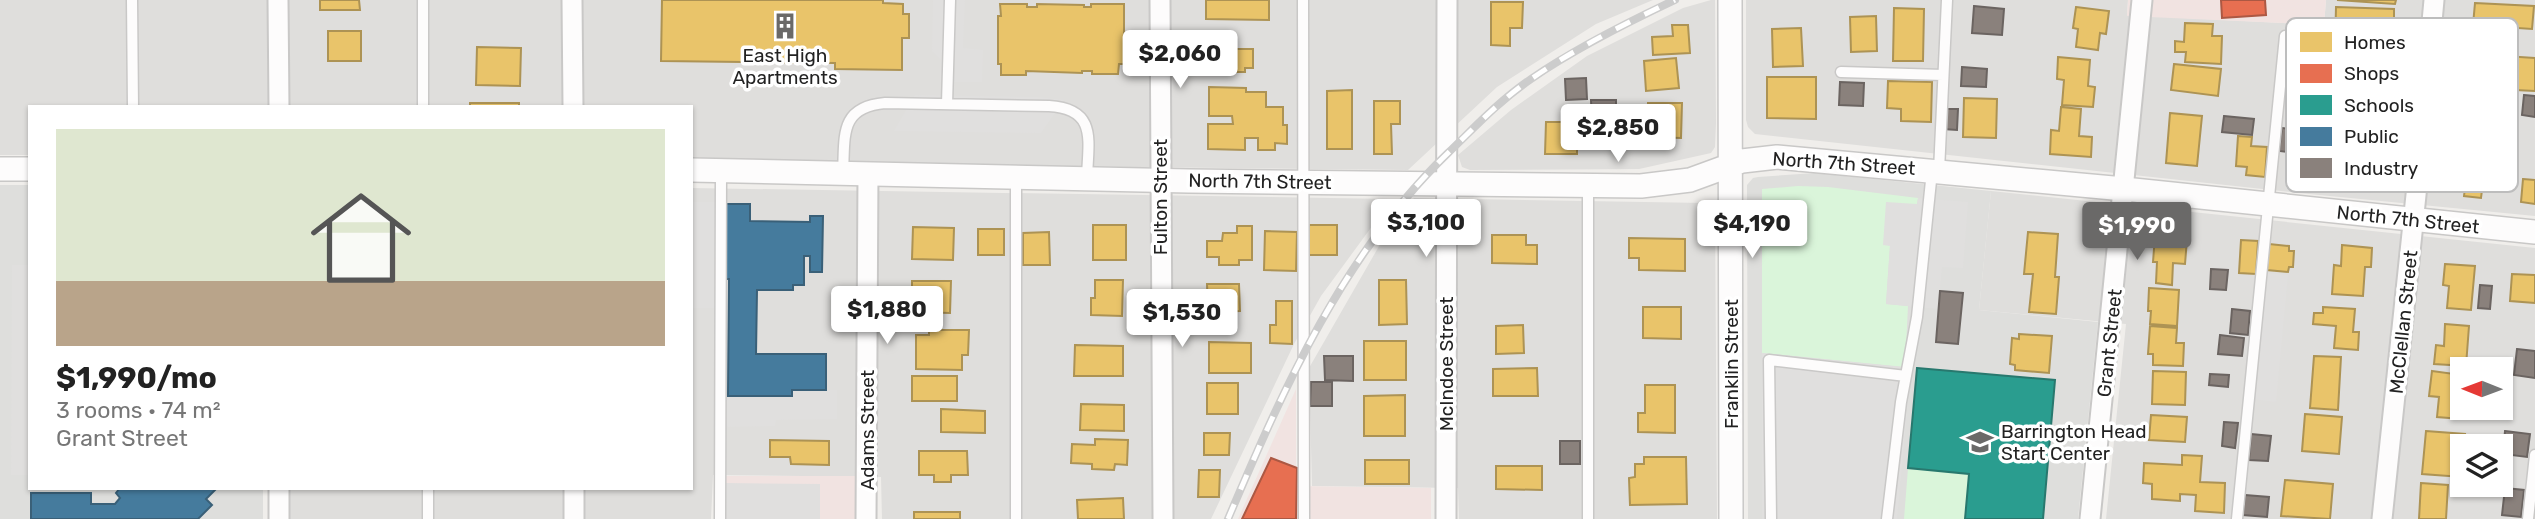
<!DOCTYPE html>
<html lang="en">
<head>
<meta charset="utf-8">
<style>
	body { margin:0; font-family:Rubik,sans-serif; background:#f2f2f2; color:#222; height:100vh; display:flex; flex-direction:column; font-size:26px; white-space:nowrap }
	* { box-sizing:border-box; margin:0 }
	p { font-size:23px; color:#767676 }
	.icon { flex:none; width:38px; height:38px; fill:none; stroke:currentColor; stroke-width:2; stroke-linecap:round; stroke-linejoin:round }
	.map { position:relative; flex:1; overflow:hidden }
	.panel { position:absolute; left:28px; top:105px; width:665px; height:385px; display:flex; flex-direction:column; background:#fff; border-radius:0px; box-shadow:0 2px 5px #0004 }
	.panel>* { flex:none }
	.needle { width:46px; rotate:271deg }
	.tools { position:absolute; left:2450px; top:357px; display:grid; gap:14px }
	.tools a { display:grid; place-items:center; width:63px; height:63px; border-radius:0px; background:#fff; box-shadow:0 2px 5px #0004; font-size:35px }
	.price { position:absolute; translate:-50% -60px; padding:0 16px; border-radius:7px; background:#fff; color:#222; font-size:23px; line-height:46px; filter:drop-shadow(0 2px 4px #0008) }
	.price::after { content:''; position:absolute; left:50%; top:42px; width:21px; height:16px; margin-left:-10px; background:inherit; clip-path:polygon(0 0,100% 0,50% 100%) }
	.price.selected { background:#6a6968; color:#fff }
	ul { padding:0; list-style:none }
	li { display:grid; align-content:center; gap:14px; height:371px; padding:0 28px }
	li span { display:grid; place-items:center; height:217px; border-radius:0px; color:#555 }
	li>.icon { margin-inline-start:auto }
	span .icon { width:126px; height:126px; fill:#fffc; stroke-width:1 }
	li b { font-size:30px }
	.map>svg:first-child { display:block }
</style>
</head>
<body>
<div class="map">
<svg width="2535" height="519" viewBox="0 0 2535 519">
	<rect width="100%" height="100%" fill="#f0eeeb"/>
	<!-- residential -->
	<path fill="#dfdedc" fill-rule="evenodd" d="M0,0h1653l-57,24 -99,63 -89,83 -717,-8v-55h-661v48h-30z
		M1711,0h4l1,123 -1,24 -4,6 -72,16 -169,1 -8,-3 -4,-12 53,-45 76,-54 96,-48z
		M1746,0h382l-1,15 197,10 2,-25h209v216l-236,-23 -544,-59 -7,-7 -2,-7z
		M691,188l701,11 -71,97 -27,48 -83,175h-329l-1,-42 -168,-2 -2,44h-421v-31h401z
		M1991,191l544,57v271h-429l20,-195 -147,-14zM2462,369h39v39h-39zM2462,446h39v39h-39z
		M1414,198l291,5 10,5 2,311h-258l-1,-31 -146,-2 -3,-118 81,-141z"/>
	<!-- commercial -->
	<path fill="#f1e3e1" d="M2128,0h198l-2,25 -197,-9z
		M1296,389v97l135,2v31h-193z
		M720,476h147l-1,43h-146z"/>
	<!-- religious -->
	<path fill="#dededc" d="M1815,173l176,18 -12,119 119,12 -20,197h-330l-1,-334 6,-7 5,-1z
		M0,185h30v303h233v31h-263z"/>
	<!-- park -->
	<path fill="#daf5da" d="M1798,186l30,1 90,11 -1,6 -34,41h7l-4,59 22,2 -3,61 -143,-14v-164z
		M1908,468l61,6 -4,45h-61z"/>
	<!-- parking -->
	<path fill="#e0dfde" d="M933,0h32l-2,48 20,2 -1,32h-42l1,-22 -9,-9z
		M915,95l123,2 26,3 -23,33 -147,-2z
		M1918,198l50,4 -5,66 -21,-1 -4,42 -52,-5 4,-58 -7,-1 3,-43 31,2z
		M691,202h26v106h-26z
		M12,265h18v210h-19z
		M2263,273l25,2 -12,127 -25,-3z
		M1762,353l149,15 -14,151h-135z
		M792,390h45v29l-61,1 -1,6 -51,1 1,-31h66z
		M725,483l95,1v35h-95z"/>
	<!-- homes -->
	<path fill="#e9c46a" stroke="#ad9354" stroke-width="2" d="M320,0h39l1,10h-40z
		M662,0h221v3l20,1v10h6v24h-7v32l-67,-1v-6l-174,-2z
		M1206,0h63v20l-63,-1z
		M2337,0h59l-1,4z
		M1491,2h32l-1,26h-12v18l-19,-1z
		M2475,3l59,3 -2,23 -59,-4z
		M1000,4h27v3h10v-3l47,1v2h7v-3h33v60h-5l-1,10h-26v-3h-10v2l-56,-2v4h-25v-11h-3v-48h3z
		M2076,7l33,4 -3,23 -6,-1 -2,17 -22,-3 2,-18 -5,-1z
		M2336,7l58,2v18l-42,-1v23h-17z
		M1894,8l30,1 -1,52h-30z
		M1876,16l1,35 -26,1 -1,-35z
		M2185,23l28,1 -1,12h10l-1,28 -36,-2 1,-10h-11v-11l9,1z
		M1672,25h16l2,28 -37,2 -1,-18 21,-1z
		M1801,28l2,38 -30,1 -1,-38z
		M328,31h33v30h-33z
		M1206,45h29v4h18v19h-8v4h-38z
		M477,47l44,1 -1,38 -44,-1z
		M2459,53l76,5v33l-78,-4z
		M2058,57l32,3 -2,26 7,1 -2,20 -31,-2 2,-25 -7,-1z
		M1676,58l3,30 -33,3 -2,-30z
		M2174,64l47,5 -3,27 -47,-6z
		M1767,77h49v42l-49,-1z
		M1888,81l44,1 -1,40 -30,-1v-12l-14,-1z
		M1209,87l37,1v4h20v15h17v18h4v19l-12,-1v7h-17v-12h-13v12l-37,-1v-25h25l-1,-8h-23z
		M1352,90v59h-25v-58z
		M1964,98l33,1 -1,39 -33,-1z
		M1374,101h26v23h-9l1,30h-18z
		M470,103h49v4h-49z
		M1648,103h34l-1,35 -34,-1z
		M2061,107l20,2 -2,27 13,1 -1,20 -41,-3 1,-24 8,1z
		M2170,113l32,3 -5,50 -31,-3z
		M1546,122h31v32h-32z
		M2238,136l14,1 -1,9 16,1 -2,30 -19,-2 1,-8 -11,-1z
		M2469,164l16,2 -4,32 -17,-2 1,-8 -12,-2 2,-16 13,2z
		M2523,179l12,1v24l-14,-2z
		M1093,225h33v35h-33z
		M1309,225h28v30h-28z
		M1237,226h15v34h-13v5h-20v-8h-12v-16h15l1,-8h14z
		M913,227l41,1 -1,32 -41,-1z
		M978,229h26v26h-26z
		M1265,231l32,1 -1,39 -32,-1z
		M1049,232l1,33h-27v-32z
		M2028,232l30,2 -3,43h4l-3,37 -27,-2 4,-38h-9z
		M1492,235h34v10h11v19l-45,-1z
		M2155,236l32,3 -2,25 -12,-1 -1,22 -16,-2 1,-21h-4z
		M1629,238l56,1v32l-46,-1v-12h-10z
		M2241,240l17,1 -2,33 -17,-1z
		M2269,244l20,2v5h5l-1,16h-4l-1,5 -21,-2z
		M2342,245l30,3 -1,19h-6l-2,29 -31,-2 2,-29 7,1z
		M2445,264l30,2 -4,44 -24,-2 2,-22 -6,-1z
		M2512,274l23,1v28l-25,-2z
		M1095,280h28l-1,36 -31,-1v-17h4z
		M1379,280h27l1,44 -28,1z
		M912,281h39l-1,32 -38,-1z
		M1207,284h32l1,27 -32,1z
		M2149,288l30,2 -2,36 -27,-2 1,-13h-3z
		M1276,301h16v43l-22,-1v-18h6z
		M1643,307h38v32l-38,-1z
		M2323,307l32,2 -2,23h6l-1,18 -24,-2 2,-22 -23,-2 1,-11h9z
		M2445,324l24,2 -3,40 -32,-2 2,-19 8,1z
		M1523,325l1,28 -28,1v-28z
		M2150,326l27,2 -1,15h8l-1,23 -30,-1v-11h-5z
		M929,330h40l-1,25h-6v15l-46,-1v-34h13z
		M2019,334l33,2 -3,37 -34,-3v-5l-5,-1 2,-26 7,1z
		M1364,341h42v39h-42z
		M1209,342l42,1v30h-42z
		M1075,345l48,1v30h-49z
		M2314,356l27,1 -3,53 -28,-2z
		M1537,368l1,28h-45v-27z
		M2153,371l33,1 -1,33 -33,-1z
		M2432,371l30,4 -1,44 -24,-2 2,-20 -10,-1z
		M912,376h45v25h-45z
		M1207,383h31v31h-31z
		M1645,385h30v48l-37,-1v-19h7z
		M1405,395v41h-41v-40z
		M1081,404l43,1v26l-44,-1z
		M941,409l44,2v22l-44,-1z
		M2305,414l37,3 -3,37 -37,-3z
		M2151,415l36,2 -2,25 -36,-2z
		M2426,431l39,3 -3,43 -40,-3z
		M1204,433h26l-1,22h-25z
		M1095,439l33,1 -1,25 -12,-1 -1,6 -22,-1v-5l-21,-1 1,-19 23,1z
		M770,440l59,1v24l-38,-1 -1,-7h-20z
		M919,451h48l1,24h-17v7h-17v-7h-15z
		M2182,455l20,1 -2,26 25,1 -1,30 -29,-2 1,-16 -16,-1v7l-28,-2v-15l-9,-1 1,-20 38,2z
		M1644,457h42l1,47 -57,1 -1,-27 6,-1v-13h9z
		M1365,460h44v24h-44z
		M1496,466h46v24l-46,-1z
		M1199,470h21l-1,27h-21z
		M2285,480l48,4 -3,35 -49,-3z
		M2421,483l27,2 -2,34h-27z
		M1123,498l1,21h-46l-1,-19z
		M914,512h46v7h-46z"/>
	<!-- shops -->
	<path fill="#e76f51" stroke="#ac5843" stroke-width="2" d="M2221,0h44l1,15 -44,3z
		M1271,458l26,10 -1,51h-54z"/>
	<!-- schools -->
	<path fill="#2a9d8f" stroke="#28786e" stroke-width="2" d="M1917,368l138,12 -12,139h-78l4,-45 -61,-6z"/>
	<!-- public -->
	<path fill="#457b9d" stroke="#3a6078" stroke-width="2" d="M724,204h26v17l60,1v-6h13l-1,56h-12v-16h-6v29h-11v5h-36l-1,64h70v36h-34v6h-64l1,-117h-5z
		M120,488h97l-11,11 6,6 -14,14h-167v-26h60v11h24l5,-6 -4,-5z"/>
	<!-- industry -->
	<path fill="#8a817c" stroke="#6b6461" stroke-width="2" d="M1974,6l30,3 -2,26 -30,-2z
		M1962,67l25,2 -1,18 -25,-1z
		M1586,78l1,21 -21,1 -1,-21z
		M1840,82l24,1 -1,23 -24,-1z
		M2524,95l11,1v21l-13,-2z
		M1591,100h25v23h-24z
		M1944,109h14l-1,21 -14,-1z
		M2224,116l30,3 -2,16 -30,-3z
		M2282,128l17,2 -3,23 -17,-2z
		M2211,269l17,1 -2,20 -16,-1z
		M2480,285l12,1 -2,23 -12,-1z
		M1940,291l23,2 -5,51 -22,-2z
		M2232,309l18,2 -2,24 -18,-2z
		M2220,335l24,3 -2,18 -24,-2z
		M2517,349l18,2v27l-21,-3z
		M1324,356h29v25l-28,-1z
		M2210,374l19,1 -1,12 -19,-2z
		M1311,382h21v24h-22z
		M2224,422l14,1 -3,25 -13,-2z
		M2505,431l25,3 -3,23 -24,-3z
		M2251,434l20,2 -3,25 -19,-1z
		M1560,441h20v23h-20z
		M2505,488l19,2 -3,27 -19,-2z
		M2245,495l24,2 -2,20 -24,-2z"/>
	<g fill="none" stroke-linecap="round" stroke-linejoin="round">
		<!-- service casing -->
		<g stroke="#c9c8c7" stroke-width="13">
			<path id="service" d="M132,0l1,107
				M423,0v107
				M1303,0l1,519
				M1841,72l102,3
				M947,104l3,-104
				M1939,171l8,-171
				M843,173c2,-37 -4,-66 42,-70l164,3c49,3 39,35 38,72
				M1016,177v342
				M1588,186v333
				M428,488v31
				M720,519l1,-348
				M1771,519l-2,-159 137,16
				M1887,519l14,-117 16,-85 15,-146
				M2237,519l48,-483
				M2528,519l7,-64"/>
		</g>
		<!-- minor casing -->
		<g stroke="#c9c8c7" stroke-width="23">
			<path id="minor" d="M278,0l1,107
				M572,0l1,107
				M1160,0l3,519
				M574,488v31
				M279,519v-31
				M866,519l2,-346
				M1446,519l1,-519
				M2090,519l52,-519
				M2382,519l34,-324 18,-195"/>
		</g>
		<!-- tertiary casing -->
		<g stroke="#c9c8c7" stroke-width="26">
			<path id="tertiary" d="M1730,0l1,519
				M0,169h30
				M691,170l498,11 452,5 49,-6 52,-19 35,-4 347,32 411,43"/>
		</g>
		<!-- service -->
		<use href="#service" stroke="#fdfcfc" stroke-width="10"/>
		<!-- minor -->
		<use href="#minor" stroke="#fdfcfc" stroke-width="19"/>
		<!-- tertiary -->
		<use href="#tertiary" stroke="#fdfcfc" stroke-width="23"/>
		<!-- rail casing -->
		<g stroke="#ccc" stroke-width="8">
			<path id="rail" d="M1228,519c56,-132 115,-265 220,-366 27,-26 51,-52 83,-74 45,-31 95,-56 144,-79"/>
		</g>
		<!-- rail -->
		<use href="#rail" stroke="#fff" stroke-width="5" stroke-dasharray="16" stroke-linecap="butt"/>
	</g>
	<!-- icons -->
	<defs>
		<g id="building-bare" transform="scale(2.1)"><path d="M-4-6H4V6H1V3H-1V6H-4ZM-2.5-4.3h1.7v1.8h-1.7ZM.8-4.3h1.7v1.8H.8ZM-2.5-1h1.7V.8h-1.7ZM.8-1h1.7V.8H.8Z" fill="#6a6968" stroke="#fff" stroke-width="2.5" paint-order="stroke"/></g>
		<g id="school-bare" transform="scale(2.1)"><path d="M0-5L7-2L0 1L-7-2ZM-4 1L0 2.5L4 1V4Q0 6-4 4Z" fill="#6a6968" stroke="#fff" stroke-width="2.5" paint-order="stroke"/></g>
	</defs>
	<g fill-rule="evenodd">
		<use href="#building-bare" x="785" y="26"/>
		<use href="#school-bare" x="1980" y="442"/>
	</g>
	<g text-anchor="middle" stroke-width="7" stroke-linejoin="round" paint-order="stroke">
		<!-- poi labels -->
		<g font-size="19" fill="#222" stroke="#fff">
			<text x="785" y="62">East High<tspan x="785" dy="22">Apartments</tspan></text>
			<text x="2001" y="438" text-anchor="start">Barrington Head<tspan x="2001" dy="22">Start Center</tspan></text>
		</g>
		<!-- street labels -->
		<g font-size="19" fill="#222" stroke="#fff">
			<text transform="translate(1844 163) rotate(4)" y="7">North 7th Street</text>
			<text transform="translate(1260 181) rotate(1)" y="7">North 7th Street</text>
			<text transform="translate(1160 197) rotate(-90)" y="7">Fulton Street</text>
			<text transform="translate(2408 219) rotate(6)" y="7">North 7th Street</text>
			<text transform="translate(2403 322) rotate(-84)" y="7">McClellan Street</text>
			<text transform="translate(2109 343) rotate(-84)" y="7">Grant Street</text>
			<text transform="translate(1446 364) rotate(-90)" y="7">McIndoe Street</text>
			<text transform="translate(1731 364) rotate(-90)" y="7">Franklin Street</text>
			<text transform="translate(867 430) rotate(-90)" y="7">Adams Street</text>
		</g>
	</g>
	<!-- legend -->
	<rect x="2286" y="18" width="232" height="174" rx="10" fill="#fff" stroke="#bdbdbd" stroke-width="2"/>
	<rect x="2300" y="32" width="32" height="20" fill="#e9c46a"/>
	<rect x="2300" y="64" width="32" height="19" fill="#e76f51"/>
	<rect x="2300" y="95" width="32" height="20" fill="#2a9d8f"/>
	<rect x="2300" y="127" width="32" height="19" fill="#457b9d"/>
	<rect x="2300" y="158" width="32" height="20" fill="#8a817c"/>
	<g font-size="19" fill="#222">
		<text x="2344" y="49">Homes</text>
		<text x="2344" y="80">Shops</text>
		<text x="2344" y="112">Schools</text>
		<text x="2344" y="143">Public</text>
		<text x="2344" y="175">Industry</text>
	</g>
</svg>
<div class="tools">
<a><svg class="needle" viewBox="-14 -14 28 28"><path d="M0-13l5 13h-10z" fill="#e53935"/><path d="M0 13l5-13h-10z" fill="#767676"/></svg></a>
<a><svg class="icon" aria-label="layers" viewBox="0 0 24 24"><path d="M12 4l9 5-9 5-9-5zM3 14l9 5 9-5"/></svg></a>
</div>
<b class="price" style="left:1180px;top:90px">$2,060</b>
<b class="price" style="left:1618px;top:164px">$2,850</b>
<b class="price" style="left:1426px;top:259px">$3,100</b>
<b class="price" style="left:1752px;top:260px">$4,190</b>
<b class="price selected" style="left:2137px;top:262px">$1,990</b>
<b class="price" style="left:887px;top:346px">$1,880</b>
<b class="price" style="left:1182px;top:349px">$1,530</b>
<section class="panel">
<ul>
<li><span style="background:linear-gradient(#dfe7d0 70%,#b9a48a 0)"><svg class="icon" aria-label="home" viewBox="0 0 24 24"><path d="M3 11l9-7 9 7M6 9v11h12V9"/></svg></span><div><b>$1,990/mo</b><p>3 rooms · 74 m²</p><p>Grant Street</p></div></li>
</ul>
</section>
</div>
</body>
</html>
